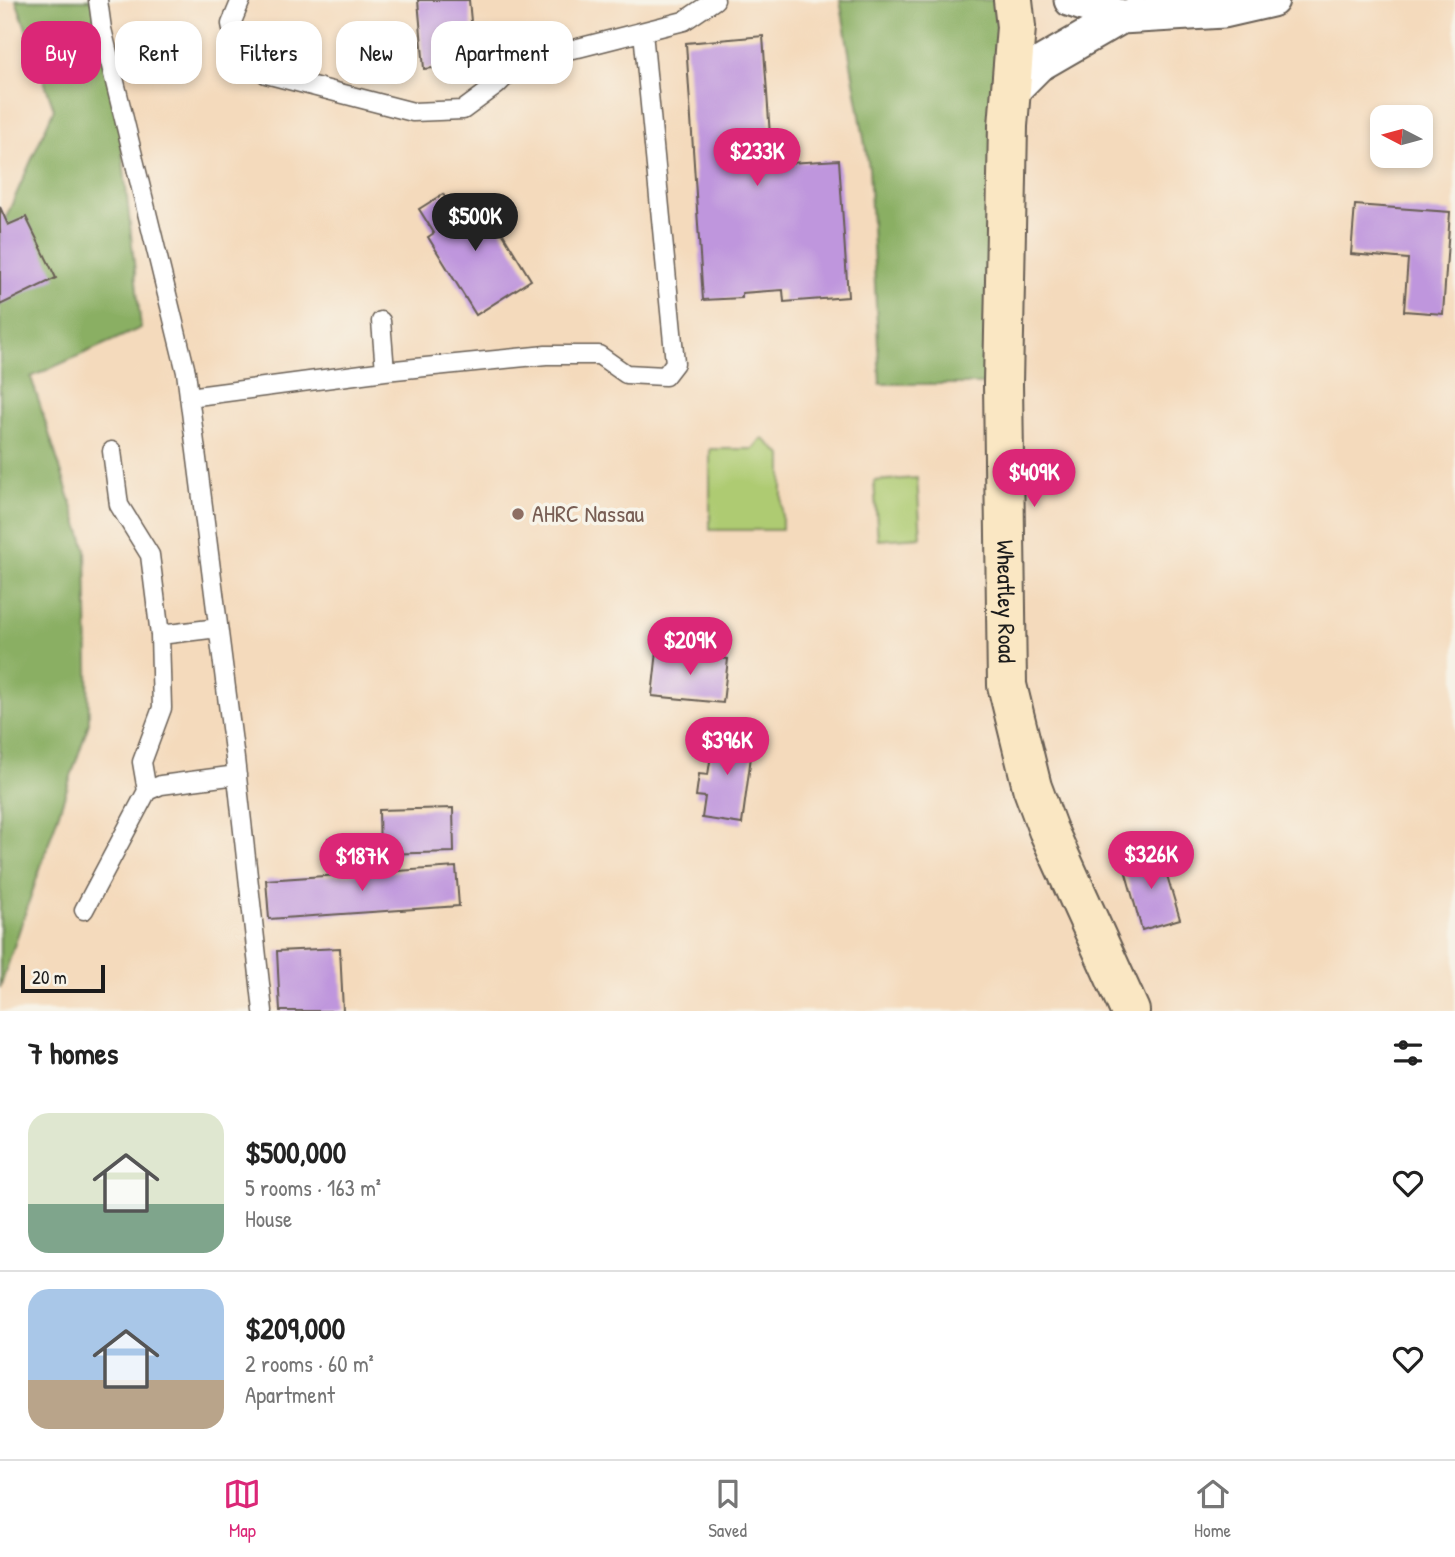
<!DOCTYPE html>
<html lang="en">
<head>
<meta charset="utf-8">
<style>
	body { margin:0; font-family:"Patrick Hand",sans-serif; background:#f6f6f6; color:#222; height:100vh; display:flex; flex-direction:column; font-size:26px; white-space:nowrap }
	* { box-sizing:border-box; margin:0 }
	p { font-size:23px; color:#767676 }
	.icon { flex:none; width:38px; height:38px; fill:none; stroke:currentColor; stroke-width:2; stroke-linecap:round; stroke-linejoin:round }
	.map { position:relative; height:1011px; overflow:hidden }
	.panel { display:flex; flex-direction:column; background:#fff; flex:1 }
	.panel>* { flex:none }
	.guide { position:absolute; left:21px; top:21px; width:700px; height:63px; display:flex; gap:14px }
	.needle { width:46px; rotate:276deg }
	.buttons { position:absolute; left:1370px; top:105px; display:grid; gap:14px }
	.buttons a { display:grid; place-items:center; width:63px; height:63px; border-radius:14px; background:#fff; box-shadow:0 4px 10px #0003; font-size:35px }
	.scale { position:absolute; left:21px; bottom:18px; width:84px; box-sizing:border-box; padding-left:7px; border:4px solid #1c1c1c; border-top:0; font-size:19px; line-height:24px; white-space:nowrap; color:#1c1c1c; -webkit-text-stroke:5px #f7f3e8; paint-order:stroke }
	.price { position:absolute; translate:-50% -60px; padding:0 16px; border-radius:24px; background:#db2777; color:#fff; font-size:23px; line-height:46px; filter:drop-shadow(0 2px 4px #0008) }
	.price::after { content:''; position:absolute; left:50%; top:42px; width:21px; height:16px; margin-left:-10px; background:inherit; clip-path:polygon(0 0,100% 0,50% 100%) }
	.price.on { background:#222; color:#fff }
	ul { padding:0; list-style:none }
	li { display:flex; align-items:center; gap:21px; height:175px; padding:0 28px }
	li+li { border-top:2px solid #e0e0e0 }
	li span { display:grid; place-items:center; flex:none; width:196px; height:140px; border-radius:21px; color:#555 }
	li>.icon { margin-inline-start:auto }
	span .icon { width:84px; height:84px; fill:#fffc; stroke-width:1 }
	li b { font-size:30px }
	h2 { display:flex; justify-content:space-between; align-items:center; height:84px; padding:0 28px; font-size:30px }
	.chip { padding:0 24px; border-radius:21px; background:#fff; box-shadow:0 4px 10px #0003; font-size:24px; line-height:63px }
	.chip.on { background:#db2777; color:#fff }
	.tab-bar { display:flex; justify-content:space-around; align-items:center; height:98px; border-top:2px solid #e0e0e0; background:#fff; font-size:19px; color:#767676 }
	.tab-bar a { display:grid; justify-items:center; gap:4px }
	.tab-bar .on { color:#db2777 }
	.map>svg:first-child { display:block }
</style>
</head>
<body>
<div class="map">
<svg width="1455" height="1011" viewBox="0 0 1455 1011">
	<rect width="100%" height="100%" fill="#f7f3e8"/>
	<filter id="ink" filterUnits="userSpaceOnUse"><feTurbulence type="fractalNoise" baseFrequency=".0143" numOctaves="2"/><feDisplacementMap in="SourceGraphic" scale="14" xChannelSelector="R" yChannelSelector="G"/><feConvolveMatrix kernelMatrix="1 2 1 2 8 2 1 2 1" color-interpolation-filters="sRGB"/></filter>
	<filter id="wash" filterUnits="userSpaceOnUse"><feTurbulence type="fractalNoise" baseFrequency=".00686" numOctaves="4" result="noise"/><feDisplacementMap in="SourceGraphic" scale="28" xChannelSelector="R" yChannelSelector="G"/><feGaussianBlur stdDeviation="1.57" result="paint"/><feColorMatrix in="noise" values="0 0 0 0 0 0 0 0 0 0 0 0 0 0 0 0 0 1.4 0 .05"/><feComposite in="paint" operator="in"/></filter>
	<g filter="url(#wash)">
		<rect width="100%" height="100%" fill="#f4dabc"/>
		<!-- green -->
		<path fill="#aecb72" stroke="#657447" stroke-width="2" d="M762,438l20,17v75h-72v-81h43z
			M917,478l4,59 -43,3 -4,-59z"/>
		<!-- forest -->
		<path fill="#8aaf64" stroke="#536640" stroke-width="2" d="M16,0h90l35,328 -110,49 55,172 3,174 -89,265v-757l54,-122z
			M840,0h173l-10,384h-123l-11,-216z"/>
		<g id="blocks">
			<!-- building -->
			<path fill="#bf96dd" d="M418,0h51l6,64 -51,5z
				M763,36l9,128 67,-4 9,137 -64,5 -1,-12 -41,3v5l-39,2 -17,-257z
				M443,194l15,25 26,-16 47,77 -55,35 -48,-78 6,-4 -15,-24z
				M1355,205l95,7 -7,102 -39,-3 4,-52 -57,-5z
				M0,207l8,18 18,-8 30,61 -56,27z
				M657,651l71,8 -5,44 -71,-7z
				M715,728l39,6 -12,90 -40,-6 3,-21 -9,-1 3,-22 9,1z
				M453,808l1,44 -74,2 -1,-44z
				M358,836l1,12 -30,3 -1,-13z
				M1160,852l20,67 -38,11 -19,-67z
				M456,867l3,39 -190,13 -3,-39z
				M340,948l3,63h-63l-3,-60z"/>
		</g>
	</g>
	<g filter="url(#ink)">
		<use href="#blocks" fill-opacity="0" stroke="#685e54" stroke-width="2"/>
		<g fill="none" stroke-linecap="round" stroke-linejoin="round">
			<!-- service casing -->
			<g stroke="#685e54" stroke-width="21">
				<path id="service" d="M98,0l4,29 84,343 49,387 28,252
					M241,0l-10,24 3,14 8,12 24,24 147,38 50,-2 34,-25 27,-27 54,-10 106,-27 31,-21
					M381,321l4,50 161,-16h53l27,19 39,2 10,-13 -32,-331
					M189,397l196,-26
					M112,451l7,54 31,50 10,80 58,-7
					M147,791l-5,-29 20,-54 -2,-73
					M84,910l63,-119 14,-6 76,-10"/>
			</g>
			<!-- minor casing -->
			<g stroke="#685e54" stroke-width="37">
				<path id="minor" d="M1071,0l50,17 103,-6 48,-11
					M1012,91l26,-26 83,-48"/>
			</g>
			<!-- secondary casing -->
			<g stroke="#685e54" stroke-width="42">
				<g id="secondary">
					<path id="s1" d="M1013,0l3,27 -8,99 -5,258 4,301 25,102 16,43 82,181"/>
				</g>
			</g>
			<!-- service -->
			<use href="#service" stroke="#fff" stroke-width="18"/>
			<!-- minor -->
			<use href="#minor" stroke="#fff" stroke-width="33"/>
			<!-- secondary -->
			<use href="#secondary" stroke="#fae7c3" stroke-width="38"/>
		</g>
	</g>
	<!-- markers -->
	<circle fill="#8d6e63" stroke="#f7f3e8" stroke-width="2.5" cx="518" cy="514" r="7"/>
	<g text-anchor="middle" stroke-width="7" stroke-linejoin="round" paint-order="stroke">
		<!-- education labels -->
		<g font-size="24" fill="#785e54" stroke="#f7f3e8" text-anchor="start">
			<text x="532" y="522">AHRC Nassau</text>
		</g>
		<!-- street labels -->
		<g font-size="24" fill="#1c1c1c" stroke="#f7f3e8">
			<text dy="8" stroke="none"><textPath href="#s1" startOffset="602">Wheatley Road</textPath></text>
		</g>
	</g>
</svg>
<div class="buttons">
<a><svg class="needle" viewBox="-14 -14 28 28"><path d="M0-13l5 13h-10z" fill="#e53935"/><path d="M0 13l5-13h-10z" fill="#767676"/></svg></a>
</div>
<div class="scale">20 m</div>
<b class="price" style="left:757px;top:188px">$233K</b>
<b class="price on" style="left:475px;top:253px">$500K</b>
<b class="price" style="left:1034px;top:509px">$409K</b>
<b class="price" style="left:690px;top:677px">$209K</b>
<b class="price" style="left:727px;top:777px">$396K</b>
<b class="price" style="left:1151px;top:891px">$326K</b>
<b class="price" style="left:362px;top:893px">$187K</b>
<div class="guide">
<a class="chip on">Buy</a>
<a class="chip">Rent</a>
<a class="chip">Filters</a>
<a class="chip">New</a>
<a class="chip">Apartment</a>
</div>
</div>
<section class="panel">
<h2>7 homes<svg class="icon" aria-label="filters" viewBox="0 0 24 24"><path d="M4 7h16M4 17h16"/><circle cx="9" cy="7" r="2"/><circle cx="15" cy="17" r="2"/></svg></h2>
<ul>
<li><span style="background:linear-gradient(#dfe7d0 65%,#7fa58c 0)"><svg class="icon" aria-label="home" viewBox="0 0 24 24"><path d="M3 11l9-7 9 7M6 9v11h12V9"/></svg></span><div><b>$500,000</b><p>5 rooms · 163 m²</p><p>House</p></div><svg class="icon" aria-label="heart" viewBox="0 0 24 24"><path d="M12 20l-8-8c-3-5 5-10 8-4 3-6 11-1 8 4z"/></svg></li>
<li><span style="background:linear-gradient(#a9c7e8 65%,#b9a48a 0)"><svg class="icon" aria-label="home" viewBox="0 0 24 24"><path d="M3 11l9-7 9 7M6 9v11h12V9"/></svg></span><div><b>$209,000</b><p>2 rooms · 60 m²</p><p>Apartment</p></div><svg class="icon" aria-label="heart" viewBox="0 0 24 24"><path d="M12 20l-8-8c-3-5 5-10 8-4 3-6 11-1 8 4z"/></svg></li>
</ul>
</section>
<nav class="tab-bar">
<a class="on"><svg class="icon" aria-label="map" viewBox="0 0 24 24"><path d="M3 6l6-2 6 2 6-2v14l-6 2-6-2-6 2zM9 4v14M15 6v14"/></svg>Map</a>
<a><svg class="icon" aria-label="saved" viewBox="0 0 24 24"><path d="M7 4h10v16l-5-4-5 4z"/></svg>Saved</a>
<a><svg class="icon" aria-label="home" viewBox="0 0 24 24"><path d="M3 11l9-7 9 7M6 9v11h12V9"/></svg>Home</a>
</nav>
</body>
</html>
